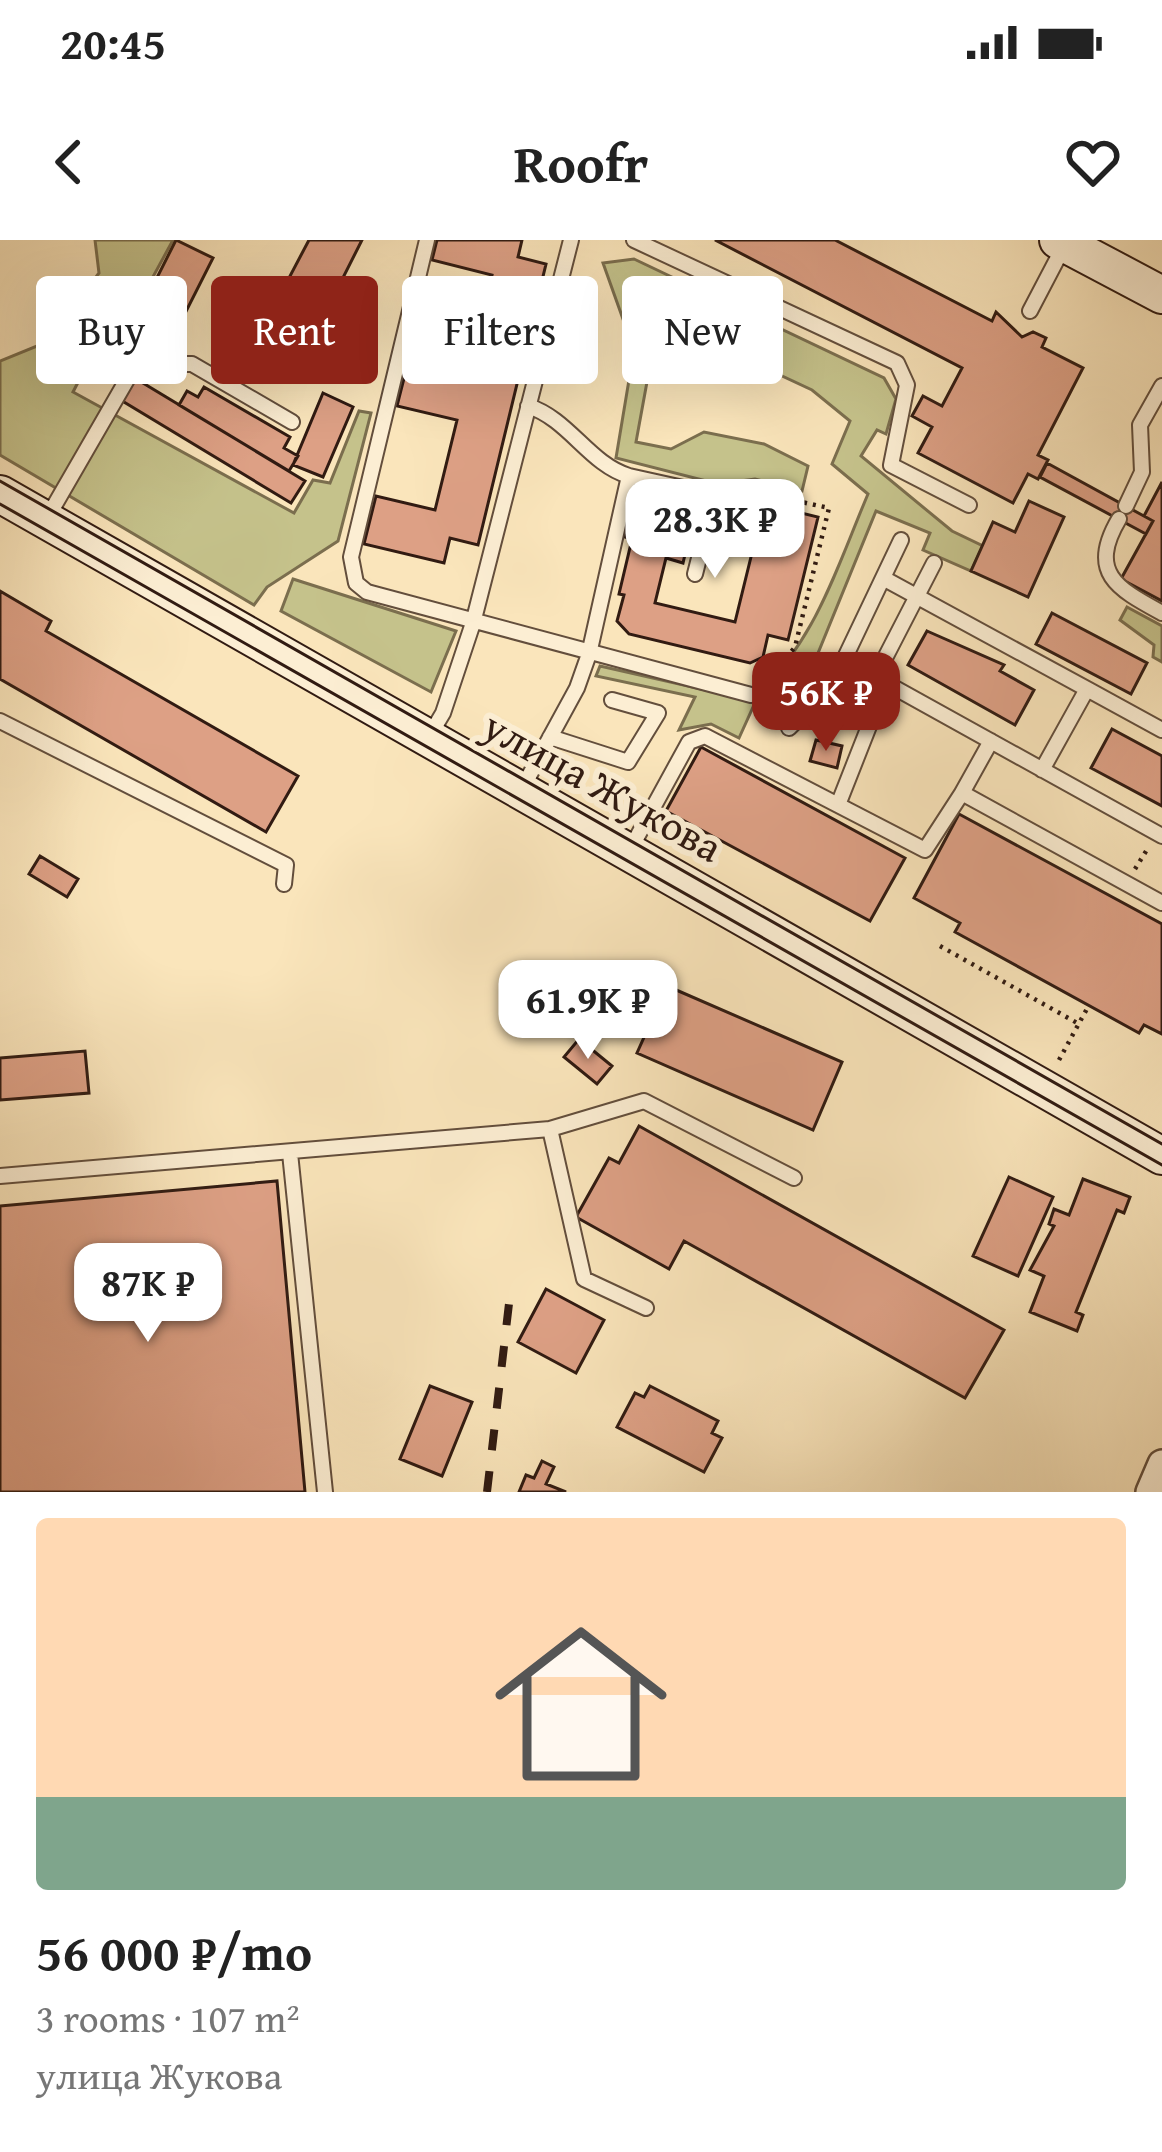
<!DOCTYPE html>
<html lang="en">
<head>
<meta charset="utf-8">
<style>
	body { margin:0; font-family:"Gentium Book Plus",serif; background:#f6f6f6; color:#222; height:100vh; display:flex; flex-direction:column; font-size:45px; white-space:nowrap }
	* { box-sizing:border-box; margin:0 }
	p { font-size:39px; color:#767676 }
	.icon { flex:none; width:66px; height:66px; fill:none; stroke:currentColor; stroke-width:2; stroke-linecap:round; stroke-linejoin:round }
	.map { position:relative; height:1252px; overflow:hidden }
	.details { display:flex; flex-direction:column; background:#fff; flex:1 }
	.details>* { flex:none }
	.top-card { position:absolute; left:36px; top:36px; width:1092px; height:108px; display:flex; gap:24px }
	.price { position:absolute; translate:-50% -102px; padding:0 27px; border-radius:24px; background:#fff; color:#222; font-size:39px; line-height:78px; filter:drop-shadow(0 3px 6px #0008) }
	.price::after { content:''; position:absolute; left:50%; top:72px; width:36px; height:27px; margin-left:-18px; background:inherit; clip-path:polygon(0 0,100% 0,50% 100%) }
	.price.active { background:#8f2418; color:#fff }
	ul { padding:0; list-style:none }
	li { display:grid; align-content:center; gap:24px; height:636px; padding:0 36px }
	li span { display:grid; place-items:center; height:372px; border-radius:12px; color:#555 }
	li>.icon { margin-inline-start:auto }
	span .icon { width:216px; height:216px; fill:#fffc; stroke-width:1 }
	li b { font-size:51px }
	.pill { padding:0 42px; border-radius:12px; background:#fff; box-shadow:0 12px 48px #0002; font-size:42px; line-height:108px }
	.pill.active { background:#8f2418; color:#fff }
	.status { display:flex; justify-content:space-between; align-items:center; height:84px; padding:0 60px; background:#fff; direction:ltr }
	.status svg { height:33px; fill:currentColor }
	header { display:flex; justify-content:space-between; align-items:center; height:156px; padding:0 36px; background:#fff; font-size:54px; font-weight:700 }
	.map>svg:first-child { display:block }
</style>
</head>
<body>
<div class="status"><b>20:45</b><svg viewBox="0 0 49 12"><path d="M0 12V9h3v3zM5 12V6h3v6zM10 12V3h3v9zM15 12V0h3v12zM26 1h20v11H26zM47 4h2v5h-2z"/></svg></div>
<header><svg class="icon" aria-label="back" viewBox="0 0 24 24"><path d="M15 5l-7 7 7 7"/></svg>Roofr<svg class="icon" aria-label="heart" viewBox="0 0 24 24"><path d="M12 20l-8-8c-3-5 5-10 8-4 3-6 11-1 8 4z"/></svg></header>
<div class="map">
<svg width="1162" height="1252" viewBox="0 0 1162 1252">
	<rect width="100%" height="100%" fill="#fae5bb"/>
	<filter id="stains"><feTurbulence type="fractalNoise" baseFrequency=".00167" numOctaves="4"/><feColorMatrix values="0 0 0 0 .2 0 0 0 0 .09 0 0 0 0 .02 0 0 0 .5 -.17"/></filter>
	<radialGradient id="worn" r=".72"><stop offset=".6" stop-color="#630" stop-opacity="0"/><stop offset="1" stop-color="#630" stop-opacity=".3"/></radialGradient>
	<!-- green -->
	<path fill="#c5c28b" stroke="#7b6e4e" stroke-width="3" d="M95,0h78l-44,81 -16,-6 -40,77 221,121 19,-33 17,3 29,-72 12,2 -33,128 -71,46 -13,18 -254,-150v-94l47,-19 52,-69z
		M634,19l250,119 12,21 -10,35 -9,-4 -16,26 91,75 31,15 -12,25 -48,-21 7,-17 -54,-22 -60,147 -62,47 -15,33 -28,-14 -32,6 16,-33 -99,-21 4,-10 150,34c64,-53 86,-131 118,-206l-36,-30 18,-43 -38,-31 -92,-43 -42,7 -12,19 -17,-2 -13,71 35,7 33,-17 60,12 44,22 -6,25 -47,-12 -37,5 -102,-26 18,-108 -31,-87z
		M293,339l163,52 -25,61 -150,-81z
		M1127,367l35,19v36l-9,-5 1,-12 -34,-25z"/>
	<!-- building -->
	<path fill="#dda085" stroke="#311b12" stroke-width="3" d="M176,0l37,18 -49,97 -37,-18z
		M309,0h53l-58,115 -44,-22z
		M437,0h85l-4,17 28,7 -68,281 -28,-7 -6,25 -80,-19 12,-48 59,14 22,-90 -60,-14 14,-55 59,14 22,-90 -60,-15z
		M715,0h120l157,81 4,-9 26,25 11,-5 13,6 -4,9 41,21 -45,87 10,5 -10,19 -10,-5 -15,29 -95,-50 14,-26 -20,-11 11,-20 19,10 20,-38z
		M133,137l172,104 -14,22 -172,-104z
		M204,147l86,50 -6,11 14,8 -9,15 -110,-66 8,-14 11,6z
		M323,153l30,14 -30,70 -30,-12z
		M1047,223l106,58 -7,13 -106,-57z
		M1162,242v119l-41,-22 32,-58 -9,-5z
		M644,250l53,13 -14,60 -17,-5 -11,45 80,19 29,-118 54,13 -30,123 -20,-5 -5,22 -13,6 -121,-29 -12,-13 7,-26 -5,-1 13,-55 -7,-2 4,-16 8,1z
		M1029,261l35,16 -36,80 -57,-26 22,-49 22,10z
		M0,351l51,30 -5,10 252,145 -32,56 -266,-153z
		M1052,373l95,50 -16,31 -95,-50z
		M927,391l77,34 -4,6 34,19 -19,35 -107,-60z
		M1112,489l50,27v50l-71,-38z
		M816,500l26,6 -5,22 -27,-7z
		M701,507l204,111 -35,63 -204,-110z
		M959,574l203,110v110l-18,-9 -5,8 -184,-101 5,-9 -46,-25z
		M40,616l38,23 -11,18 -38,-23z
		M667,746l175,76 -29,68 -176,-77z
		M579,799l33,27 -15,18 -33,-27z
		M85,811l4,42 -89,7v-42z
		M639,886l365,204 -39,68 -281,-157 -15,28 -93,-52 33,-59 10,5z
		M1009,937l44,20 -35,79 -45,-20z
		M1083,939l47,18 -6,16 -7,-3 -41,102 7,3 -6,16 -47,-19 14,-36 -14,-6 24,-44 -5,-2 5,-15 15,6z
		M277,941l28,311h-305v-286z
		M546,1049l58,31 -28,53 -58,-31z
		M430,1146l42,16 -30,74 -42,-17z
		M650,1146l68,35 -6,12 10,5 -18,34 -87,-45 18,-34 9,4z
		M542,1221l12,6 -8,17 20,8h-47l7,-17 8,3z"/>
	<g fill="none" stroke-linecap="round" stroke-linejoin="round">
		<!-- lane casing -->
		<g stroke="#634e3c" stroke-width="18">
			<path id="lane" d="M427,0l-76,317 5,26 11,9 384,103
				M634,0l263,123 10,22 -16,80 78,40
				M1030,71l34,-65
				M528,166c41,13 61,58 101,70
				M1126,266l16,-34 -2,-47 22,-39
				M1119,279c-32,54 -1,70 43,94
				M46,280l90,-156h56l100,58
				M934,323l-50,97 2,23 276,153
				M883,338l204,111
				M886,443l-48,122 87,45 37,-57
				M0,481l286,144 -2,19
				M789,488l42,-41 70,-147
				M430,495l13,-22 30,-90 98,-383
				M550,497l78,25 30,-49 -46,-13
				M991,501l-29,52 200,110
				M1042,530l45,-81 75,41
				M523,547l54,-99 12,-34 40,-178 86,19 -20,79
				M631,608l58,-106 16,-6 133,69
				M550,889l34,150 62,29
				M290,913l35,339
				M0,936l550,-47 94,-28 150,77"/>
		</g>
		<!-- street casing -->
		<g stroke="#634e3c" stroke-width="32">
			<path id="street" d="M1150,1252l12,-28"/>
		</g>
		<!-- secondary casing -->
		<g stroke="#311b12" stroke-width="40">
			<path id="secondary" d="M1058,0l104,55
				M0,254l1162,662"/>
		</g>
		<!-- path -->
		<path stroke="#311b12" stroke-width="4.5" stroke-dasharray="3 6" stroke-linecap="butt" d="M733,255l32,-1 64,14 -34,139 -30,36
			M1135,629l13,-21
			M940,706l139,78
			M1059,820l30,-55"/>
		<!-- lane -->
		<use href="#lane" stroke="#fceed3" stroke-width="14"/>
		<!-- street -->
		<use href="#street" stroke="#fceed3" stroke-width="27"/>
		<!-- secondary -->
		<use href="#secondary" stroke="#fceed3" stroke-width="36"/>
		<!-- tram -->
		<path stroke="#311b12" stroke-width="3" d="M0,241l1162,663
			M0,264l1162,661"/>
		<!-- rail -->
		<path stroke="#311b12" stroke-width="8" stroke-dasharray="21 21" stroke-linecap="butt" d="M487,1252l23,-197"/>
	</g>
	<g text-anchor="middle" stroke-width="12" stroke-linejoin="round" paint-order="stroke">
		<!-- street labels -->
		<g font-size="42" fill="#311b12" stroke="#fceed3">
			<text transform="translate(603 546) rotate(29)" y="15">улица Жукова</text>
		</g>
	</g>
	<rect width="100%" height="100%" filter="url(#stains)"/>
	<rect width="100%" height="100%" fill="url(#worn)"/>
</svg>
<b class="price" style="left:715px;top:341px">28.3K ₽</b>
<b class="price active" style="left:826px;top:514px">56K ₽</b>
<b class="price" style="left:588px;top:822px">61.9K ₽</b>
<b class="price" style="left:148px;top:1105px">87K ₽</b>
<div class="top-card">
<a class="pill">Buy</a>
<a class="pill active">Rent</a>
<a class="pill">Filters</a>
<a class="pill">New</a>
</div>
</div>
<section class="details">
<ul>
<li><span style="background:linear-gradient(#ffd9b3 75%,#7fa58c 0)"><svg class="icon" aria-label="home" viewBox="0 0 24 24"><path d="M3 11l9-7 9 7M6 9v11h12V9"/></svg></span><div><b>56 000 ₽/mo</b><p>3 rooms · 107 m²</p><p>улица Жукова</p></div></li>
</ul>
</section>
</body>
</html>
